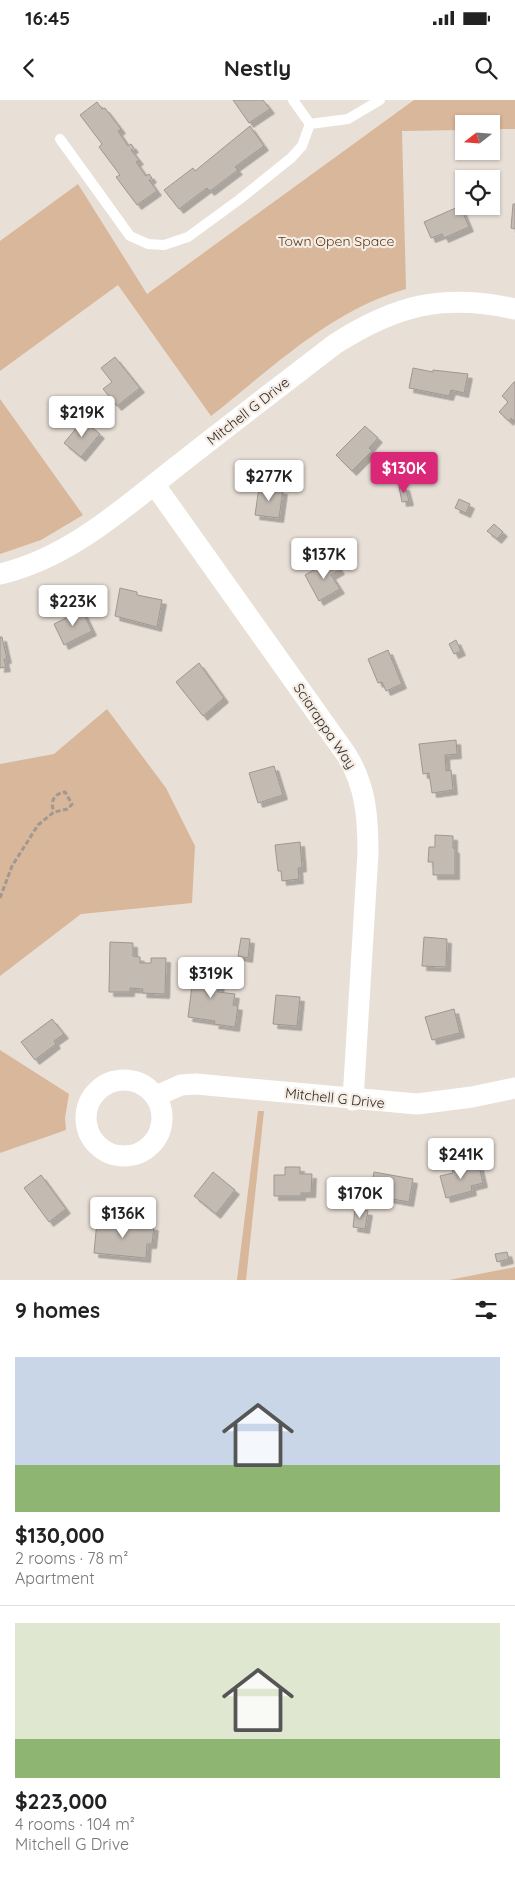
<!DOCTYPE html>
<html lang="en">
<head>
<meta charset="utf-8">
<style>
	body { margin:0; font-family:Quicksand,sans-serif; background:#f2f2f2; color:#222; height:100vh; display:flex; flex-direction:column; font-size:19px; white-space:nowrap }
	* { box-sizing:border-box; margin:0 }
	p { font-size:16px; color:#767676 }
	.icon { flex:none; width:28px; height:28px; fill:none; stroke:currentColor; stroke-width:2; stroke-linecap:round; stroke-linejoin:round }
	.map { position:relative; height:1180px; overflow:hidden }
	.details { display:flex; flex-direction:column; background:#fff; flex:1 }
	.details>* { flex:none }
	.needle { width:32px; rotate:253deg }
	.controls { position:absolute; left:455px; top:15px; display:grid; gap:10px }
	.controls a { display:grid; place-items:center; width:45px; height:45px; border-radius:0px; background:#fff; box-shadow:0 1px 4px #0004; font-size:25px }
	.price { position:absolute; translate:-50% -42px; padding:0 11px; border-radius:5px; background:#fff; color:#222; font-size:16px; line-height:32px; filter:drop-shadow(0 1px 2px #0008) }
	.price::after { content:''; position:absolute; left:50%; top:30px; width:15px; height:11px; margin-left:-8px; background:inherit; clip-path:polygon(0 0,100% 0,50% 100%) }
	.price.active { background:#db2777; color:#fff }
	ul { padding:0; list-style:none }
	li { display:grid; align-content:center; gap:10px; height:265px; padding:0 15px }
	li+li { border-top:1px solid #e0e0e0 }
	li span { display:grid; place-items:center; height:155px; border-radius:0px; color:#555 }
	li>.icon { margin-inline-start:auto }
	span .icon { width:90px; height:90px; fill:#fffc; stroke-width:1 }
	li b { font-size:21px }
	h2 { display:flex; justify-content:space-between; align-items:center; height:60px; padding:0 15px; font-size:21px }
	.status { display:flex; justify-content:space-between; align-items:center; height:35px; padding:0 25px; background:#fff; direction:ltr }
	.status svg { height:14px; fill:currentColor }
	header { display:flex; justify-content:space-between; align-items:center; height:65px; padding:0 15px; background:#fff; font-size:22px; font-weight:700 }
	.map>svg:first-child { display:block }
</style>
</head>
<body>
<div class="status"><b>16:45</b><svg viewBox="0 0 49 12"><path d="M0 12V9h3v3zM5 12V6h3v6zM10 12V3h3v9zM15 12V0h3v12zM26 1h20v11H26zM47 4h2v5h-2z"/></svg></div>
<header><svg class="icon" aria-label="back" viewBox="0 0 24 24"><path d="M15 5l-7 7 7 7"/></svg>Nestly<svg class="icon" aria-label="search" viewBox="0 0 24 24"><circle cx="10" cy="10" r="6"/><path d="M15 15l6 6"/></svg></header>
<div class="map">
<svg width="515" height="1180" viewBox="0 0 515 1180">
	<defs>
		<filter id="shadow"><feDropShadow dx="4.5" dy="4.5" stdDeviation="0" flood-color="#0004"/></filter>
	</defs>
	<rect width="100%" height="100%" fill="#e8dfd7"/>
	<!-- green -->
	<path fill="#d8b79b" d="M414,0h101v29h-24v-5h-27v6l-62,1 4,158c-75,21 -135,80 -195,127l-93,-131 -118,86v-130l78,-57 69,110z
		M0,299l83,116 -42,25 -41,14z
		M107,609l59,79 29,58 -3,57 -111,11 -81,62v-212l54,-10z
		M0,950l69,44 -4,24 1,12 -66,23z
		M258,1011h6l-18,169h-9z
		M515,1167v13h-66z"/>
	<!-- building -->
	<path fill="#c3bab2" stroke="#a09790" filter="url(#shadow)" d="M233,0h30l7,9 -21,14z
		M97,2l5,7 3,-1 16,21 -3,2 10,15 3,-2 3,4 -3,2 8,10 -3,2 10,14 3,-2 3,4 -3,2 8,11 -20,14 -21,-28 4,-2 -21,-28 3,-3 -22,-29z
		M250,26l14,20 -29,21 3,3 -28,21 -3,-3 -28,21 -15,-19 29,-22 2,3z
		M513,104h2v25l-4,-1z
		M460,106l9,21 -25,11 -2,-4 -11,4 -7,-16z
		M115,257l25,31 -23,18 -14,-17 9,-7 -11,-14z
		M413,268l20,4v-2l35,4 -4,19 -13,-3 -2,6 -40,-8z
		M514,282h1v40l-4,-4 -2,3 -10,-9 9,-10 -6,-6z
		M83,320l17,14 -19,23 -17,-14z
		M365,326l13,12 -9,10 3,3 -20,20 -16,-16z
		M405,386l4,15 -7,1 -3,-15z
		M259,387l24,3 -4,28 -24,-3z
		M459,399l11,5 -4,9 -11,-5z
		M494,424l9,8 -6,7 -10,-8z
		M333,459l7,11 -9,5 9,14 -21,12 -14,-26z
		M120,488l17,4v3l25,5 -5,27 -42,-11z
		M82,510l10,21 -28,14 -10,-21z
		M0,537h2l5,22h-3l2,8 -6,1z
		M456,540l5,11 -7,3 -5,-10z
		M388,550l14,34 -16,7 -4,-9 -4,1 -10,-24z
		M199,563l25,35 -21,18 -27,-34z
		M456,640l1,14 -12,1 1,16 5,-1 2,20 -21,3 -3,-20 -6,1 -4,-30z
		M274,666l9,29 -25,8 -9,-30z
		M435,735l18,1v12l2,1v26h-22v-13h-5l1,-15h6z
		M300,742l2,25 -4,1 1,11 -17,2 -1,-10h-3l-3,-26z
		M424,837l23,2 -1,28 -24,-1z
		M241,838l9,1 -2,19 -10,-2z
		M110,842l23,1v13l7,1v6h11v-5h15l-1,36 -23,-1 1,-4 -13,-1v4h-21z
		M192,862l21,3 -2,14 4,1v3l5,1 -2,8 17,2 -2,11 5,1 -3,21 -21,-3 1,-3 -27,-4 6,-47 -3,-1z
		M276,895l24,2 -3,29 -24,-2z
		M454,909l6,24 -28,7 -7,-23z
		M52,919l12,15 -10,7 2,3 -21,16 -14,-18z
		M466,1063l2,6 11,-3 4,17 -12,3 1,5 -26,7 -6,-22 13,-3 -2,-6z
		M285,1067h15v7h12l-1,19h-10v3h-27v-21h11z
		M213,1072l22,18 -19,24 -22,-18z
		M374,1072l39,7 -4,23 -39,-7z
		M41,1075l25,34 -17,13 -25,-34z
		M355,1109l13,2 -3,18 -12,-2z
		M97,1121l57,5 -2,18h-5l-1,14 -52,-5z
		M507,1152l2,7 -12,3 -2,-8z"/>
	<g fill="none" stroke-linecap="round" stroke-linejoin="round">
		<!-- path -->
		<path stroke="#a09993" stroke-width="3" stroke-dasharray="5 2.5" stroke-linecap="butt" d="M0,798l12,-32 26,-41 16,-13 14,-3 4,-5 -7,-12c-12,2 -15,10 -11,20"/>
		<!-- lane -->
		<path stroke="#fff" stroke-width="10" d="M310,24l38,-5 32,-19
			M60,39l70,97 18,8 16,1 24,-8 52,-38 51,-41 11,-12 8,-22 -17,-24"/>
		<!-- street -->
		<path stroke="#fff" stroke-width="21" d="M154,384l192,270c20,32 22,63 22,99l-15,247
			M0,474c70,-16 126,-68 181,-111 51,-40 102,-79 154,-119 61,-39 108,-51 180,-35
			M86 1018a38 38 0 1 1 76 0a38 38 0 1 1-76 0Z
			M156,996l25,-11 15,-1 221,20 55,-7 43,-9"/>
	</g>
	<g text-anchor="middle" stroke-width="4.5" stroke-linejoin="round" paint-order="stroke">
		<!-- park labels -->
		<g font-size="14" fill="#5a3818" stroke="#f5ece4">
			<text x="336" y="146">Town Open Space</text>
		</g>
		<!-- street labels -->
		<g font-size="14" fill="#2c2825" stroke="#f5ece4">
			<text transform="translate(248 311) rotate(-38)" y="5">Mitchell G Drive</text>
			<text transform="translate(325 626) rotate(56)" y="5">Sciarappa Way</text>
			<text transform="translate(335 998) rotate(6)" y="5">Mitchell G Drive</text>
		</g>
	</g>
</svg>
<div class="controls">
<a><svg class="needle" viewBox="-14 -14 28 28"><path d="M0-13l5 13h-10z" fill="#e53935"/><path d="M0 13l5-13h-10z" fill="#767676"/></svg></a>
<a><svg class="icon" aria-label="locate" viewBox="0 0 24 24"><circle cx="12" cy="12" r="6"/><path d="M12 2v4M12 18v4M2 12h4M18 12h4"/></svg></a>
</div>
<b class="price" style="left:82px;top:338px">$219K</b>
<b class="price active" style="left:404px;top:394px">$130K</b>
<b class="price" style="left:269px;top:402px">$277K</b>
<b class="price" style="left:324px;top:480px">$137K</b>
<b class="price" style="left:73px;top:527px">$223K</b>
<b class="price" style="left:211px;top:899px">$319K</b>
<b class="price" style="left:461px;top:1080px">$241K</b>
<b class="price" style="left:360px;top:1119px">$170K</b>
<b class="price" style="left:123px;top:1139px">$136K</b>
</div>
<section class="details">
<h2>9 homes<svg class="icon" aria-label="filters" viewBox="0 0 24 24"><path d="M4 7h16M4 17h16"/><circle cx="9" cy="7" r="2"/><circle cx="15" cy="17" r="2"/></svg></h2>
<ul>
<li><span style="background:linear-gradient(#c9d6e8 70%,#8fb573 0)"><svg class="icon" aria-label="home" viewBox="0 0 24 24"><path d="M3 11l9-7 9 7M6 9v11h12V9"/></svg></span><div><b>$130,000</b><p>2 rooms · 78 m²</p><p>Apartment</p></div></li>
<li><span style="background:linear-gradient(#dfe7d0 75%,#8fb573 0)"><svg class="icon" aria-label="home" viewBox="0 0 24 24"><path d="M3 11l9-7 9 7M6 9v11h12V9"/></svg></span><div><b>$223,000</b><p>4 rooms · 104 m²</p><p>Mitchell G Drive</p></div></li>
</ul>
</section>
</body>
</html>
